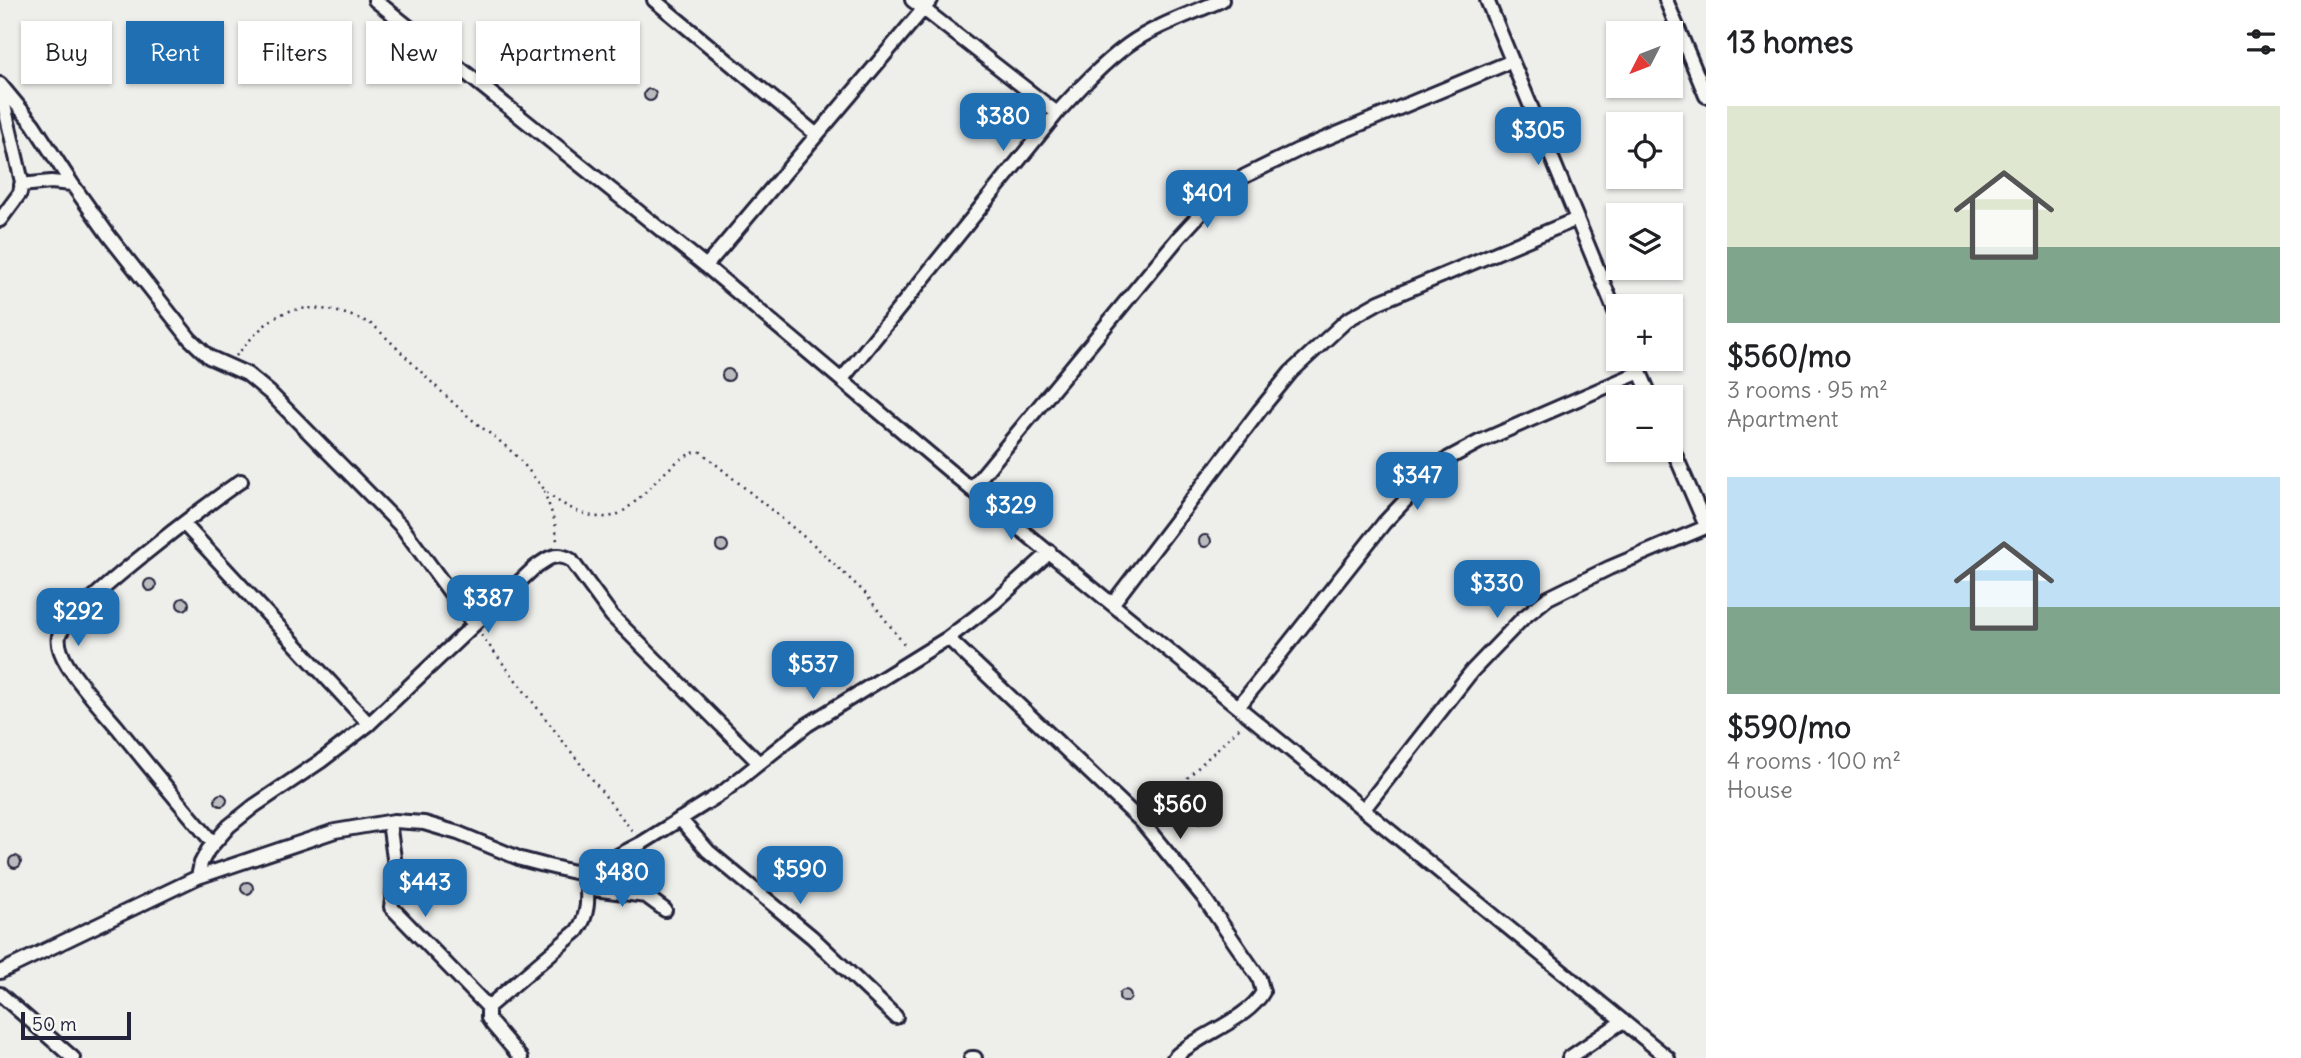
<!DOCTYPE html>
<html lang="en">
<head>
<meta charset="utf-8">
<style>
	body { margin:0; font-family:Delius,sans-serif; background:#f2f2f2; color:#202124; height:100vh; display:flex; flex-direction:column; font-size:26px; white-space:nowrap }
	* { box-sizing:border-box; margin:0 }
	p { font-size:23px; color:#757577 }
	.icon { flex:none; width:38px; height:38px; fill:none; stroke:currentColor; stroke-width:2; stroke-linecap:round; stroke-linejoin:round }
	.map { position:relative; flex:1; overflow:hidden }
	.drawer { display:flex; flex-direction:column; background:#fff; width:595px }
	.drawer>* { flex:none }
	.guide { position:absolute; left:21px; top:21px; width:665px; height:63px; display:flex; gap:14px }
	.needle { width:46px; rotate:228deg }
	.buttons { position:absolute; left:1606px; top:21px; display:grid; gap:14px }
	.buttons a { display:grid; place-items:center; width:77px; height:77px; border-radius:0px; background:#fff; box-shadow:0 2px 5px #0004; font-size:35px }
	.scale { position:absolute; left:21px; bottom:18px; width:110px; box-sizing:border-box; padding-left:7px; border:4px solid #22223b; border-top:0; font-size:19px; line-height:24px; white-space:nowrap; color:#22223b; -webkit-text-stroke:5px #f6f6f2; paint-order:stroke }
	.price { position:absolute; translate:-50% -60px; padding:0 16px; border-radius:14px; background:#1f6fb2; color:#fff; font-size:23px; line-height:46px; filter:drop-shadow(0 2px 4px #0008) }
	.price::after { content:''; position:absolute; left:50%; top:42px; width:21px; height:16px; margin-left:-10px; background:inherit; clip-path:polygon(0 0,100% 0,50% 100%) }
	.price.current { background:#222; color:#fff }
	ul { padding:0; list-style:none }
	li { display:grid; align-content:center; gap:14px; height:371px; padding:0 21px }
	li span { display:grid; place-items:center; height:217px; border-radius:0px; color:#555 }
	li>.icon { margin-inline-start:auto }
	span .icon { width:126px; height:126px; fill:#fffc; stroke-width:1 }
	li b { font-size:30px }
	h2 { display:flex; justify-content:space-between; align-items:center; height:84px; padding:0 21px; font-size:30px }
	.chip { padding:0 24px; border-radius:0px; background:#fff; box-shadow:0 2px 5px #0004; font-size:24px; line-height:63px }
	.chip.current { background:#1f6fb2; color:#fff }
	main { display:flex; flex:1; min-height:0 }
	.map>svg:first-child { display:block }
</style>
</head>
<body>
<main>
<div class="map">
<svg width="1706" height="1058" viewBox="0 0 1706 1058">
	<rect width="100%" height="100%" fill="#eeeeeb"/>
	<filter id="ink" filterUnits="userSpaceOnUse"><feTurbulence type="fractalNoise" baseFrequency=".0143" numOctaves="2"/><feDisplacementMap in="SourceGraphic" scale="14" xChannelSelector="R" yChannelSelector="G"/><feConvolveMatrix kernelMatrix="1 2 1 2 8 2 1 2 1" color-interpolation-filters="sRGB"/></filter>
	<g filter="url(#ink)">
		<!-- building -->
		<path fill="#bbbbbf" stroke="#22223b" stroke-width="2" d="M644 95a6 6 0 1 1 12 0a6 6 0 1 1-12 0Z
			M722 375a6 6 0 1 1 12 0a6 6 0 1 1-12 0Z
			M1199 541a6 6 0 1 1 12 0a6 6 0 1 1-12 0Z
			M716 546a6 6 0 1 1 12 0a6 6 0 1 1-12 0Z
			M144 585a6 6 0 1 1 12 0a6 6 0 1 1-12 0Z
			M177 604a6 6 0 1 1 12 0a6 6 0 1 1-12 0Z
			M215 800a6 6 0 1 1 12 0a6 6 0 1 1-12 0Z
			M1193 817a6 6 0 1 1 12 0a6 6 0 1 1-12 0Z
			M9 862a6 6 0 1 1 12 0a6 6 0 1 1-12 0Z
			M241 888a6 6 0 1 1 12 0a6 6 0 1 1-12 0Z
			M1119 996a6 6 0 1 1 12 0a6 6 0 1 1-12 0Z"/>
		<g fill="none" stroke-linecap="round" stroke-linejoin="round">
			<!-- minor casing -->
			<g stroke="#22223b" stroke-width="18">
				<path id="minor" d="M375,0l331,266 265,223 697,569
					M654,0l163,135
					M912,0l145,113
					M1487,0l132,321
					M1666,0l40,96
					M0,84l33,40 39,60 37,52 81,103 19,18 38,17 23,19 132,134 72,98
					M21,185l30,-3 21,2
					M0,220l20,-27 2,-11 -22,-94
					M706,266l225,-266
					M1634,359l17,38
					M842,379l215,-266c22,-24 45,-49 71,-68 28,-20 63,-31 94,-45
					M1671,445l35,81
					M971,489l208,-252 35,-38 17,-14 14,-9 53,-26 214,-89
					M184,524l185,200
					M1113,603l147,-193 31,-38 56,-52 32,-18 198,-83
					M948,638l194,184 62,76 55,80 4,14c-16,29 -65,42 -89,66
					M1239,706l145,-183 49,-52 16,-13 30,-16 161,-70
					M1364,809l108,-138 51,-53 25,-20 61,-30 97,-41
					M680,819l28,32 104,86 84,80
					M389,822l7,51 -5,34 97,100
					M213,843c-32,-38 -64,-76 -95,-115 -17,-20 -36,-40 -50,-62 -5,-8 -11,-21 -9,-30 7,-25 154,-137 182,-155
					M198,877l3,-14 7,-13 21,-24 25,-20 67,-45 48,-37 164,-155c13,-10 22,-18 38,-9l41,56 146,146
					M587,888l59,8 19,14
					M0,972l198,-95 137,-46 59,-10 30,2 34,10 63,26 23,6 30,7 20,-4 48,-25 80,-50 85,-68 141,-87 47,-36 55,-50
					M0,994l73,64
					M521,1058l-29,-34 -4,-6v-11l89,-76c14,-19 10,-38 9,-61
					M971,1058h4
					M1569,1058l54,-37"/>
			</g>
			<!-- path -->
			<path stroke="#22223b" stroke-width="2.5" stroke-dasharray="2 5" stroke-linecap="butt" d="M236,356c12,-14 24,-29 40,-39 28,-17 70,-6 97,8 32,30 63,63 96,92 15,13 31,23 45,37 16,15 26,35 44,47 16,10 41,22 60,13 24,-11 59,-65 83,-62l113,93 51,48 42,55
				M544,491l11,31 2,19
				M481,635l152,197
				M1152,812l88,-85"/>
			<!-- minor -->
			<use href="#minor" stroke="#f6f6f2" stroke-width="12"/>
		</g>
	</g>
</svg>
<div class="buttons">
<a><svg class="needle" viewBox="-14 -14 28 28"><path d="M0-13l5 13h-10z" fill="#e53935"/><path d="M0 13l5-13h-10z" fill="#757577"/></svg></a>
<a><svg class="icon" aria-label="locate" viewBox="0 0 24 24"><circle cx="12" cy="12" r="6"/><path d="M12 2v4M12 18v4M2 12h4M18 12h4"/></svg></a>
<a><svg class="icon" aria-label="layers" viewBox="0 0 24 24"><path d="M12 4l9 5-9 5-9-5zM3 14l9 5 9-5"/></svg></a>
<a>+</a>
<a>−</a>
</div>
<div class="scale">50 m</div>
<b class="price" style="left:1003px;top:153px">$380</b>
<b class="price" style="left:1538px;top:167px">$305</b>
<b class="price" style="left:1207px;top:230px">$401</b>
<b class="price" style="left:1417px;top:512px">$347</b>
<b class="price" style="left:1011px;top:542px">$329</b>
<b class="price" style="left:1497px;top:620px">$330</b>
<b class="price" style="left:488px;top:635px">$387</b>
<b class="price" style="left:78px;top:648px">$292</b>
<b class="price" style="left:813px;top:701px">$537</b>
<b class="price current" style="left:1180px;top:841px">$560</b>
<b class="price" style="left:800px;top:906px">$590</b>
<b class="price" style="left:622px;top:909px">$480</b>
<b class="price" style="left:425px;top:919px">$443</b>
<div class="guide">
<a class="chip">Buy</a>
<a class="chip current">Rent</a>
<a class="chip">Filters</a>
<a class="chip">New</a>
<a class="chip">Apartment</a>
</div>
</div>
<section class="drawer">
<h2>13 homes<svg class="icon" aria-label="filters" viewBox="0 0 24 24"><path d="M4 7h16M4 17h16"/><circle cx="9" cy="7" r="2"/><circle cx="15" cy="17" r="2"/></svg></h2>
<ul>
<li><span style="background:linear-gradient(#dfe7d0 65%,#7fa58c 0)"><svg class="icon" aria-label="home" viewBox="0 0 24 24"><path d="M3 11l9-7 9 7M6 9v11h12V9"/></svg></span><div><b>$560/mo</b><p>3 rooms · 95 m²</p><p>Apartment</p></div></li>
<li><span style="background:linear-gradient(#bfe0f5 60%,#7fa58c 0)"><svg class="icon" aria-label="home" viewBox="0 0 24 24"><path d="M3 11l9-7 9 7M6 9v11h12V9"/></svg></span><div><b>$590/mo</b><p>4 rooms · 100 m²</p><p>House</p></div></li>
</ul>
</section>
</main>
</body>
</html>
